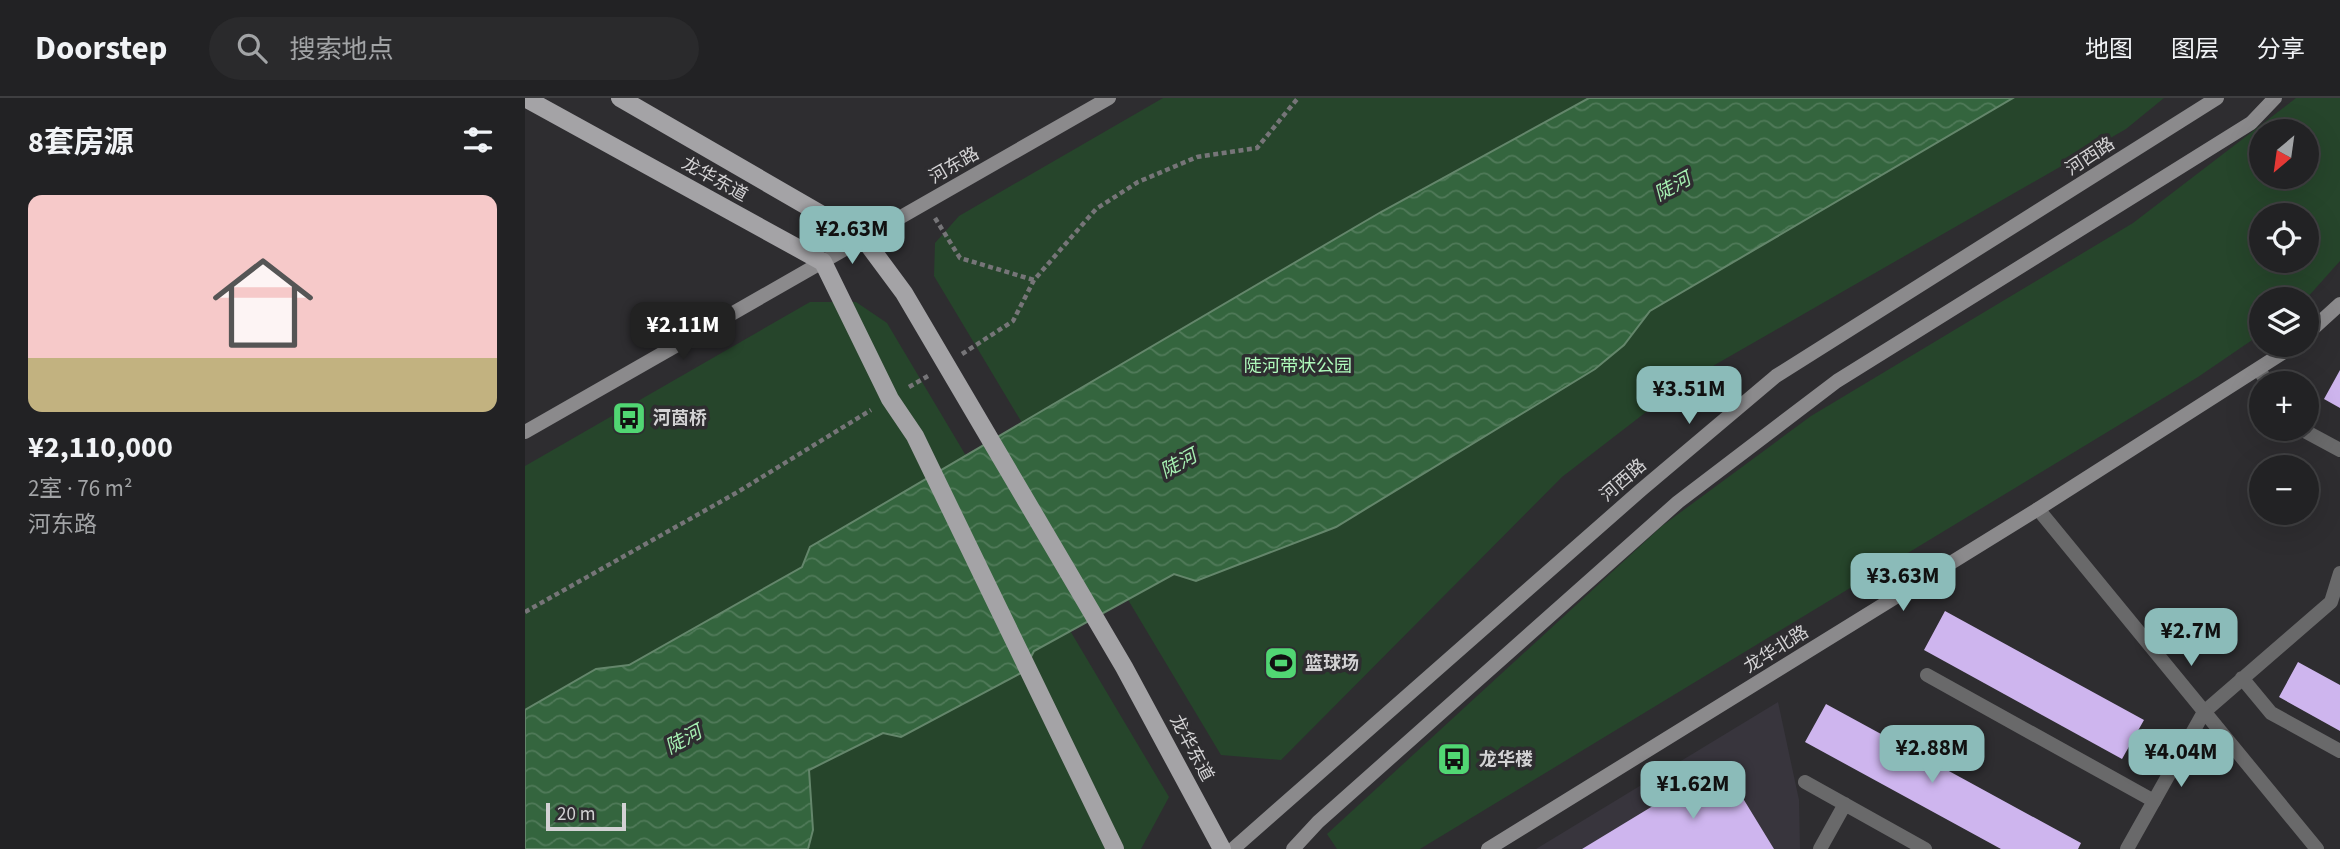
<!DOCTYPE html>
<html lang="zh">
<head>
<meta charset="utf-8">
<style>
	body { margin:0; font-family:"Source Sans 3","Noto Sans SC",sans-serif; background:#2a2a2c; color:#f1f3f6; height:100vh; display:flex; flex-direction:column; font-size:26px; white-space:nowrap }
	* { box-sizing:border-box; margin:0 }
	p { font-size:23px; color:#a2a4a6 }
	.icon { flex:none; width:38px; height:38px; fill:none; stroke:currentColor; stroke-width:2; stroke-linecap:round; stroke-linejoin:round }
	.map { position:relative; flex:1; overflow:hidden }
	.side { display:flex; flex-direction:column; background:#222224; width:525px }
	.side>* { flex:none }
	.needle { width:46px; rotate:209deg }
	.tools { position:absolute; left:1724px; top:21px; display:grid; gap:14px }
	.tools a { display:grid; place-items:center; width:70px; height:70px; border-radius:50%; background:#222224; box-shadow:0 7px 28px #0002,0 0 0 2px #3f3f41; font-size:35px }
	.scale { position:absolute; left:21px; bottom:18px; width:80px; box-sizing:border-box; padding-left:7px; border:4px solid #d3d2d4; border-top:0; font-size:19px; line-height:24px; white-space:nowrap; color:#d3d2d4; -webkit-text-stroke:5px #2e2d30; paint-order:stroke }
	.price { position:absolute; translate:-50% -60px; padding:0 16px; border-radius:14px; background:#8bbbb9; color:#111; font-size:23px; line-height:46px; filter:drop-shadow(0 2px 4px #0008) }
	.price::after { content:''; position:absolute; left:50%; top:42px; width:21px; height:16px; margin-left:-10px; background:inherit; clip-path:polygon(0 0,100% 0,50% 100%) }
	.price.on { background:#222; color:#fff }
	ul { padding:0; list-style:none }
	li { display:grid; align-content:center; gap:14px; height:371px; padding:0 28px }
	li span { display:grid; place-items:center; height:217px; border-radius:14px; color:#555 }
	li>.icon { margin-inline-start:auto }
	span .icon { width:126px; height:126px; fill:#fffc; stroke-width:1 }
	li b { font-size:30px }
	h2 { display:flex; justify-content:space-between; align-items:center; height:84px; padding:0 28px; font-size:30px }
	header { display:flex; align-items:center; gap:42px; box-sizing:border-box; height:98px; padding:0 35px; background:#222224; border-bottom:2px solid #3f3f41 }
	header strong { font-size:33px }
	nav { display:flex; gap:38px; margin-inline-start:auto; font-size:24px }
	.search { width:490px; height:63px; background:#2a2a2c; display:flex; align-items:center; gap:18px; box-sizing:border-box; padding:0 24px; border-radius:38px; color:#a2a4a6; font-size:26px }
	main { display:flex; flex:1; min-height:0 }
	.map>svg:first-child { display:block }
</style>
</head>
<body>
<header>
<strong>Doorstep</strong>
<div class="search"><svg class="icon" aria-label="search" viewBox="0 0 24 24"><circle cx="10" cy="10" r="6"/><path d="M15 15l6 6"/></svg>搜索地点</div>
<nav><a>地图</a><a>图层</a><a>分享</a></nav>
</header>
<main>
<section class="side">
<h2>8套房源<svg class="icon" aria-label="filters" viewBox="0 0 24 24"><path d="M4 7h16M4 17h16"/><circle cx="9" cy="7" r="2"/><circle cx="15" cy="17" r="2"/></svg></h2>
<ul>
<li><span style="background:linear-gradient(#f6c9c9 75%,#c2b280 0)"><svg class="icon" aria-label="home" viewBox="0 0 24 24"><path d="M3 11l9-7 9 7M6 9v11h12V9"/></svg></span><div><b>¥2,110,000</b><p>2室 · 76 m²</p><p>河东路</p></div></li>
</ul>
</section>
<div class="map">
<svg width="1815" height="751" viewBox="0 0 1815 751">
	<defs>
		<pattern id="water-waves" width="16" height="10" patternUnits="userSpaceOnUse" patternTransform="scale(1.75)"><rect width="16" height="10" fill="#34653e"/><path d="M0 5q4-4 8 0t8 0" fill="none" stroke="#507a59"/></pattern>
	</defs>
	<rect width="100%" height="100%" fill="#2e2d30"/>
	<!-- built -->
	<path fill="#38353d" d="M1253,604l21,98 1,49h-264z"/>
	<!-- green -->
	<path fill="#26452b" fill-rule="evenodd" d="M638,0h1001l-38,31 -441,253 -123,95 -281,283 -60,-5 -287,-479 1,-33 24,-27z
		M1771,0h44v163l-34,38h-45v35l-63,43 -778,472h-83l-10,-15 335,-308 149,-110 322,-193zM1736,33h46v46h-46zM1736,117h46v46h-46z
		M285,204h46l31,21 282,474 -28,52h-616v-383z"/>
	<!-- water -->
	<path fill="url(#water-waves)" stroke="#64866b" stroke-width="2" d="M1064,0h424l-363,213 -26,34 -29,24 -259,158 -140,54 -22,-7 -140,77 -11,21 -122,65 -18,-4 -74,37 4,60 -5,19h-283v-139l71,-41 33,-4 173,-98 8,-20 571,-335z"/>
	<!-- building -->
	<path fill="#ceb5ee" d="M1815,272v38l-16,-9z
		M1420,513l199,109 -22,39 -198,-109z
		M1773,564l42,23v46l-61,-34z
		M1301,606l255,139 -3,6h-77l-196,-107z
		M1197,666l52,85h-192z"/>
	<g fill="none" stroke-linecap="round" stroke-linejoin="round">
		<!-- path -->
		<path stroke="#767578" stroke-width="4.5" stroke-dasharray="5 3.5" stroke-linecap="butt" d="M410,120l25,40 74,22
			M437,256l51,-33 21,-41 62,-71 42,-27 59,-25 60,-9 41,-50
			M384,289l19,-11
			M0,514l211,-119 135,-83"/>
		<!-- lane -->
		<path stroke="#69696a" stroke-width="14" d="M1734,272l9,13
			M1776,331l39,21
			M1402,577l227,126
			M1717,580l29,35 69,38
			M1679,614l127,-110 9,-29
			M1280,684l120,67
			M1295,751l25,-45"/>
		<!-- street -->
		<path stroke="#69696a" stroke-width="14" d="M1513,411l279,340
			M1602,751l77,-137"/>
		<!-- secondary -->
		<path stroke="#8b8a8c" stroke-width="14" d="M1782,236l33,-30
			M0,334l584,-334
			M708,751l408,-359 135,-114 441,-278
			M768,751l25,-27 360,-320 159,-121 414,-258 24,-25
			M963,751l550,-340 257,-164"/>
		<!-- primary -->
		<path stroke="#a4a3a6" stroke-width="18" d="M0,0l298,164 67,137 25,37 200,413
			M95,0l244,141 40,54 220,374 98,182"/>
	</g>
	<!-- icons -->
	<defs>
		<g id="bus-square" transform="scale(1.75)"><rect x="-9" y="-9" width="18" height="18" rx="4" fill="#51d673" stroke="#2e2d30"/><path d="M-5-6H5V4H4V6H2V4H-2V6H-4V4H-5ZM-3.5-4V0h7V-4ZM-3.5 1.2v1.5H-2V1.2ZM2 1.2v1.5H3.5V1.2Z" fill="#111"/></g>
		<g id="stadium-square" transform="scale(1.75)"><rect x="-9" y="-9" width="18" height="18" rx="4" fill="#51d673" stroke="#2e2d30"/><path d="M0-5a6.5 5 0 1 0 0 10a6.5 5 0 1 0 0-10ZM-3.5-1.8h7v3.6h-7Z" fill="#111"/></g>
	</defs>
	<g fill-rule="evenodd">
		<use href="#bus-square" x="104" y="320"/>
		<use href="#stadium-square" x="756" y="565"/>
		<use href="#bus-square" x="929" y="661"/>
	</g>
	<g text-anchor="middle" stroke-width="7" stroke-linejoin="round" paint-order="stroke">
		<!-- street labels -->
		<g font-size="18" fill="#d3d2d4" stroke="#2e2d30">
			<text transform="translate(1565 58) rotate(-33)" y="6">河西路</text>
			<text transform="translate(429 67) rotate(-30)" y="6">河东路</text>
			<text transform="translate(190 81) rotate(29)" y="6">龙华东道</text>
			<text transform="translate(1098 382) rotate(-41)" y="6">河西路</text>
			<text transform="translate(1251 551) rotate(-32)" y="6">龙华北路</text>
			<text transform="translate(667 650) rotate(62)" y="6">龙华东道</text>
		</g>
		<!-- park labels -->
		<g font-size="18" fill="#affabb" stroke="#2e2d30">
			<text x="773" y="274">陡河带状公园</text>
		</g>
		<!-- poi labels -->
		<g font-size="18" font-weight="bold" fill="#d3d2d4" stroke="#2e2d30" text-anchor="start">
			<text x="128" y="326">河茵桥</text>
			<text x="780" y="571">篮球场</text>
			<text x="954" y="667">龙华楼</text>
		</g>
		<!-- water labels -->
		<g font-size="19" font-style="italic" fill="#a6f0b2" stroke="#2e2d30">
			<text transform="translate(1147 88) rotate(-29)" y="7">陡河</text>
			<text transform="translate(653 365) rotate(-29)" y="7">陡河</text>
			<text transform="translate(158 641) rotate(-29)" y="7">陡河</text>
		</g>
	</g>
</svg>
<div class="tools">
<a><svg class="needle" viewBox="-14 -14 28 28"><path d="M0-13l5 13h-10z" fill="#e53935"/><path d="M0 13l5-13h-10z" fill="#a2a4a6"/></svg></a>
<a><svg class="icon" aria-label="locate" viewBox="0 0 24 24"><circle cx="12" cy="12" r="6"/><path d="M12 2v4M12 18v4M2 12h4M18 12h4"/></svg></a>
<a><svg class="icon" aria-label="layers" viewBox="0 0 24 24"><path d="M12 4l9 5-9 5-9-5zM3 14l9 5 9-5"/></svg></a>
<a>+</a>
<a>−</a>
</div>
<div class="scale">20 m</div>
<b class="price" style="left:327px;top:168px">¥2.63M</b>
<b class="price on" style="left:158px;top:264px">¥2.11M</b>
<b class="price" style="left:1164px;top:328px">¥3.51M</b>
<b class="price" style="left:1378px;top:515px">¥3.63M</b>
<b class="price" style="left:1666px;top:570px">¥2.7M</b>
<b class="price" style="left:1407px;top:687px">¥2.88M</b>
<b class="price" style="left:1656px;top:691px">¥4.04M</b>
<b class="price" style="left:1168px;top:723px">¥1.62M</b>
</div>
</main>
</body>
</html>
